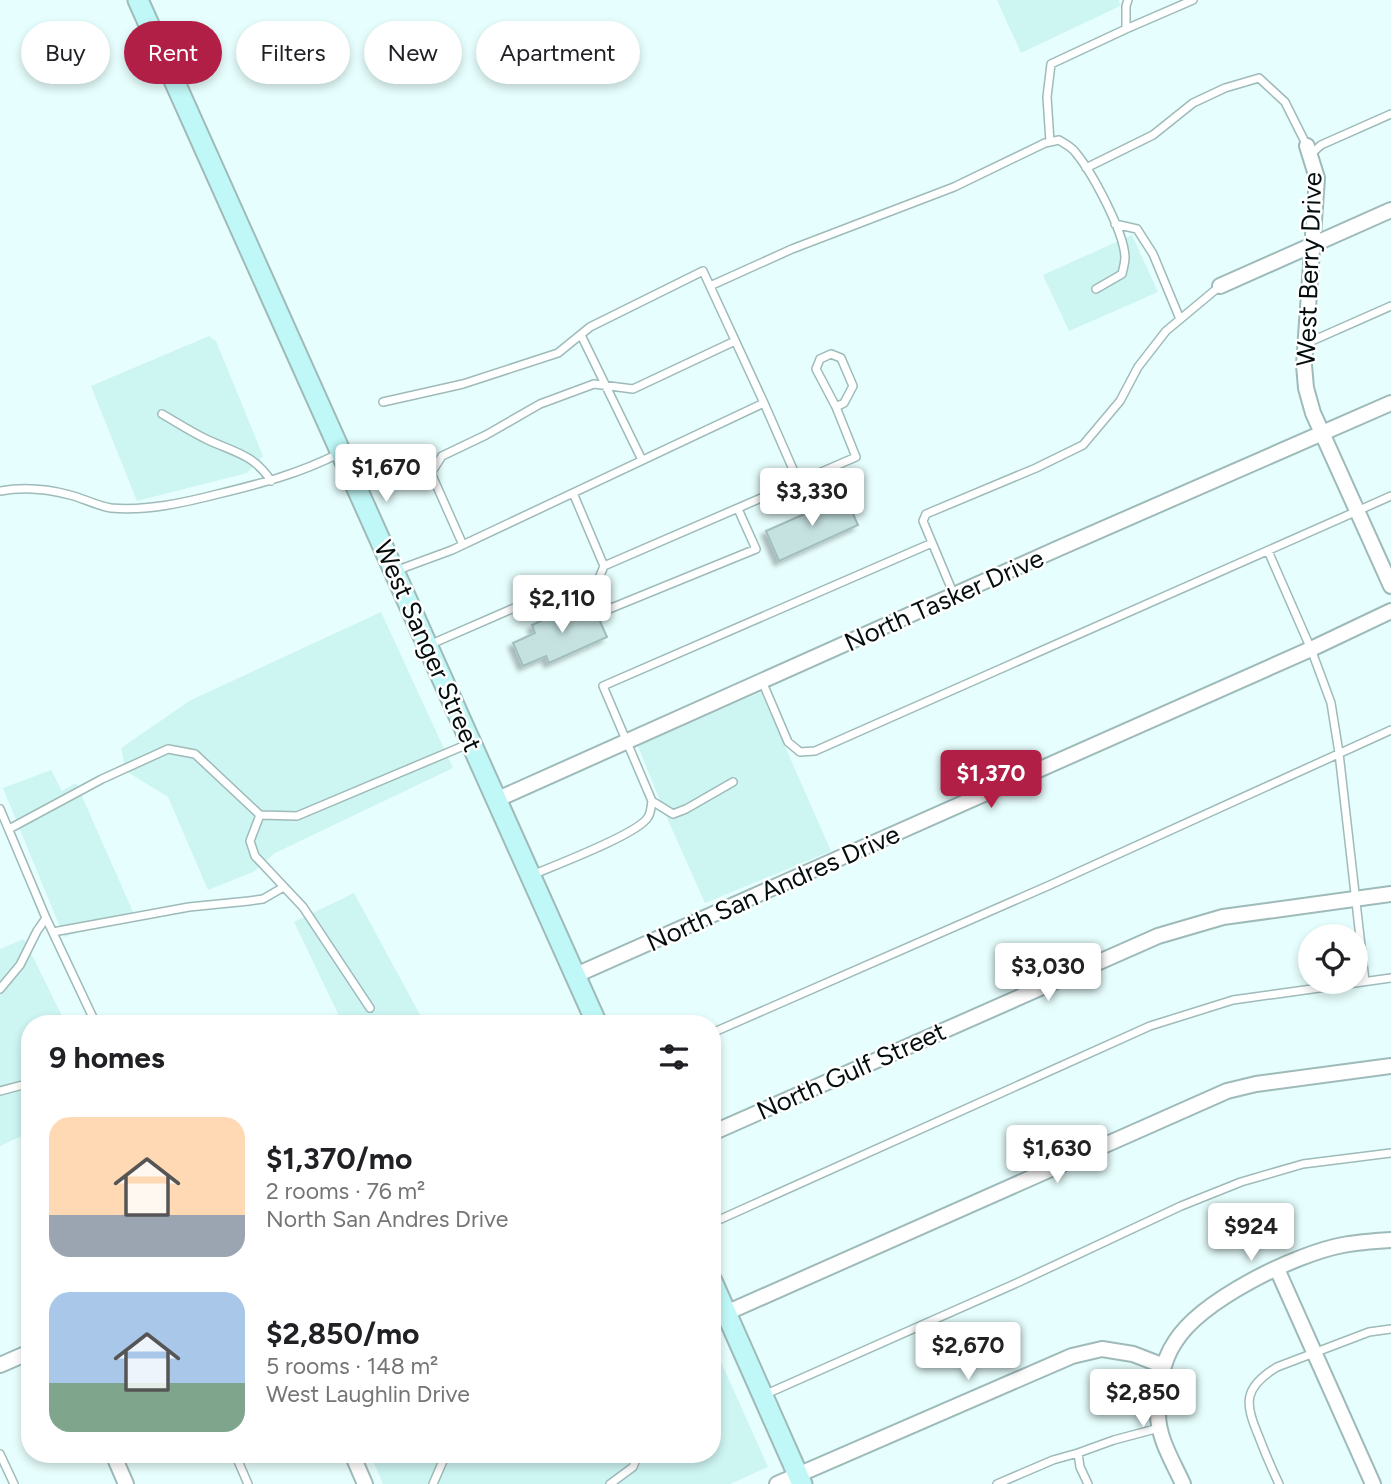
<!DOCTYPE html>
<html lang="en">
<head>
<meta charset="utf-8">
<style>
	body { margin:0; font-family:Figtree,sans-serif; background:#f2f2f2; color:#202124; height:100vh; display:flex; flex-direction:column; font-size:26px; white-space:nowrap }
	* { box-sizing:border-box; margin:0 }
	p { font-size:23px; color:#757577 }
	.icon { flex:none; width:38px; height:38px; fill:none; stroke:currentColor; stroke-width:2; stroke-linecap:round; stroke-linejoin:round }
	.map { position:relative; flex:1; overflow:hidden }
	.side { position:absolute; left:21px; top:1015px; width:700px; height:448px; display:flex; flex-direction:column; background:#fff; border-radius:28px; box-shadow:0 4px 10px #0003 }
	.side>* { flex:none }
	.banner { position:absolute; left:21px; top:21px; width:700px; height:63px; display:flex; gap:14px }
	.tools { position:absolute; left:1298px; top:924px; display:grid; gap:14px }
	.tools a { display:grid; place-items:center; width:70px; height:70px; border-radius:50%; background:#fff; box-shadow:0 4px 10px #0003; font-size:35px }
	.price { position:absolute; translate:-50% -60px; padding:0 16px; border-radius:7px; background:#fff; color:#222; font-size:23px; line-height:46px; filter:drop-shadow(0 2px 4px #0008) }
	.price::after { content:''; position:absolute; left:50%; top:42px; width:21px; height:16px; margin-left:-10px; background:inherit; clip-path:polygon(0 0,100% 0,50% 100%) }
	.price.on { background:#b11e46; color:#fff }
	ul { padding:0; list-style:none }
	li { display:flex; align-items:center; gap:21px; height:175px; padding:0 28px }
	li span { display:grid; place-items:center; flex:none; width:196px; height:140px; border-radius:21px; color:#555 }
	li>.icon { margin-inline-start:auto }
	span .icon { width:84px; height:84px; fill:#fffc; stroke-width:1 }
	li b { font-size:30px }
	h2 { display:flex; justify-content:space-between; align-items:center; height:84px; padding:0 28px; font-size:30px }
	.tag { padding:0 24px; border-radius:32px; background:#fff; box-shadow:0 4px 10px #0003; font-size:24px; line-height:63px }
	.tag.on { background:#b11e46; color:#fff }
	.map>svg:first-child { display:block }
</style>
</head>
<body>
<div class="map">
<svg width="1391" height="1484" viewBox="0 0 1391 1484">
	<defs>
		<filter id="shadow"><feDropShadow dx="-4.5" dy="4.5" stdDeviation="2" flood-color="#0004"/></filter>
	</defs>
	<rect width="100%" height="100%" fill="#e6fefd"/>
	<!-- built -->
	<path fill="#cdf5f2" d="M997,0h122l1,6 -99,47z
		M1132,235l26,57 -89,39 -26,-56z
		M209,336l7,5 47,115 -16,17 -110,28 -46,-115z
		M381,612l72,156 -178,85 -22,19 -45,18 -40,-93 -42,-26 -5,-23 70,-48z
		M761,692l70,159 -126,52 -38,-85 -29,-72z
		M51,770l11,21 14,-8 58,131 -70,23 -61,-149z
		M354,893l71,131h-82l-49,-102z
		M24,939l42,85h-36v108l-30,14v-197z
		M712,1342l56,125 -38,17h-347l-13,-30h342z"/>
	<!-- building -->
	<path fill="#c5e2e1" stroke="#a1bebc" stroke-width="2" filter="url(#shadow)" d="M845,496l13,29 -79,36 -13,-30z
		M590,599l17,38 -58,26 -3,-7 -23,10 -10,-23 22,-10 -3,-8z"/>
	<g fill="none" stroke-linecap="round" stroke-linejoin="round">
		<!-- lane casing -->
		<g stroke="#9ebab9" stroke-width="10">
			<path id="lane" d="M1126,29l67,-29
				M1050,142l-3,-45 4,-33 75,-35v-23l2,-6
				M1311,154l10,-9 70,-31
				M1086,168l67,-33 40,-32 32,-15 34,-10 26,24 22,44
				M1115,224l22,5 16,25 27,65
				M710,286l82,-37 162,-62 91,-44 14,-3c6,4 13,7 17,13 17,21 48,79 49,104 0,6 -2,12 -3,17l-26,15
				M581,335l61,125
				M1305,344l86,-38
				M383,402l80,-18 95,-31 32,-26 113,-56 61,132 -312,147 -57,21
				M764,403l35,80
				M162,414c14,8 29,18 44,25 27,13 48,15 65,42
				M0,491c22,-4 48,-2 70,4 13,3 27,11 41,13 36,3 72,-5 107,-14 45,-11 80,-20 122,-41
				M573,493l31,73 252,-109 -20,-50 -20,-38 4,-10 11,-5 10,4 12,28 -9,17 -8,4
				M463,545l-32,-72 11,-17 44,-21 54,-31 54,-20 39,5 102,-48
				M1268,551l43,98 20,54 8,50 26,228
				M604,566l-7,17 12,26 147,-60 -18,-40
				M954,595l-31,-74 3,-7 110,-46 47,-23 37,-44 18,-34 28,-36 54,-45
				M429,645l147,-64
				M762,681l26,61 12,10 15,-1 576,-255
				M733,782l-47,27 -13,5 -21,-13 -49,-115 329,-143
				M0,809l46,109 50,106
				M260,815l-10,26 5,15 48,51 67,101
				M9,829l93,-50 66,-30 27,5 65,61 37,1 171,-72
				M532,875c21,-9 107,-41 116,-58 3,-4 3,-11 4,-16
				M53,932l136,-25 60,-6 14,-2 19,-11
				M0,989l20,-24 17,-34 9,-13
				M712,1033l338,-148 341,-155
				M0,1091l30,-8
				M712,1223l438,-197 83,-26 158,-22
				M764,1395l255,-113 162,-76 60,-24 62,-18 88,-11
				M0,1454l14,30
				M235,1454l13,30
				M433,1484l13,-30
				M610,1484l23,-17 5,-13
				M997,1484l56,-24 25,-7
				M1088,1484l-8,-17 -2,-14 36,-13 45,-12
				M1279,1484c-7,-15 -14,-31 -20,-47 -14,-33 -17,-49 18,-70l92,-35 22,-3"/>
		</g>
		<!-- street casing -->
		<g stroke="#9ebab9" stroke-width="18">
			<path id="street" d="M1307,146l10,32 -13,187 2,23 7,25 78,173
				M1220,286l171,-76
				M498,799l559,-250 334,-146
				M576,975l735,-326 80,-38
				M712,1133l446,-197 65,-19 168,-23
				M1277,1269l96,215
				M726,1313l501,-222 29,-7 135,-18
				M0,1365l30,-13
				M113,1454l13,30
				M352,1454l13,30
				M777,1484l295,-128 30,-7 31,5 31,12
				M1183,1484c-10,-22 -25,-46 -25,-70 -1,-23 4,-53 17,-72 26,-42 120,-88 168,-97 16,-3 32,-4 48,-5"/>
		</g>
		<!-- secondary casing -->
		<g stroke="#9ebab9" stroke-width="23">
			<path id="secondary" d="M138,0l459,1024
				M712,1281l90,203"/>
		</g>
		<!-- lane -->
		<use href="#lane" stroke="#fff" stroke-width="7"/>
		<!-- street -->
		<use href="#street" stroke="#fff" stroke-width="14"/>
		<!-- secondary -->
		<use href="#secondary" stroke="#c0f8f7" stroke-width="19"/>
	</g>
	<g text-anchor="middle" stroke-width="5" stroke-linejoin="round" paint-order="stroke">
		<!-- street labels -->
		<g font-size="26" fill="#050e0e" stroke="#fff">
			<text transform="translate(1309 269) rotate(-88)" y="9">West Berry Drive</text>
			<text transform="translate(944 600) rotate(-24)" y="9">North Tasker Drive</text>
			<text transform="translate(428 646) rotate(66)" y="9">West Sanger Street</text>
			<text transform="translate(773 888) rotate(-24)" y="9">North San Andres Drive</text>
			<text transform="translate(851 1071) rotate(-24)" y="9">North Gulf Street</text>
		</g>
	</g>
</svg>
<div class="tools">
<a><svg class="icon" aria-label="locate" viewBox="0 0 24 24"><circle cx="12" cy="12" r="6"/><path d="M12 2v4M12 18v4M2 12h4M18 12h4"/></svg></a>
</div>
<b class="price" style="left:386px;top:504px">$1,670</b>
<b class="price" style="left:812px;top:528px">$3,330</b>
<b class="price" style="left:562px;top:635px">$2,110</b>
<b class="price on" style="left:991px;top:810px">$1,370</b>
<b class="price" style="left:1048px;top:1003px">$3,030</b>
<b class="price" style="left:1057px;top:1185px">$1,630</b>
<b class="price" style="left:1251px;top:1263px">$924</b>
<b class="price" style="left:968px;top:1382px">$2,670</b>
<b class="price" style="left:1143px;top:1429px">$2,850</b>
<div class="banner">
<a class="tag">Buy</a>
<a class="tag on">Rent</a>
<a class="tag">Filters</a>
<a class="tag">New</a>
<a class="tag">Apartment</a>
</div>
<section class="side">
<h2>9 homes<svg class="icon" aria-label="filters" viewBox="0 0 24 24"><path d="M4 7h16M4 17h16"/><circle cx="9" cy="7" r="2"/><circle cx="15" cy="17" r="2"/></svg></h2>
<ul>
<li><span style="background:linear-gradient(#ffd9b3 70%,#9aa5b1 0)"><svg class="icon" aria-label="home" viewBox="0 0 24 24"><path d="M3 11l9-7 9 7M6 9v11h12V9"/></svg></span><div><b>$1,370/mo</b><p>2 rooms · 76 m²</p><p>North San Andres Drive</p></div></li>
<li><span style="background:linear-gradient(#a9c7e8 65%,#7fa58c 0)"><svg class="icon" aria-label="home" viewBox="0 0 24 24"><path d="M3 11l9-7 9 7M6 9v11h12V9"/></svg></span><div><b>$2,850/mo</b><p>5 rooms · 148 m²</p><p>West Laughlin Drive</p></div></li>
</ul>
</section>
</div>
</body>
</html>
